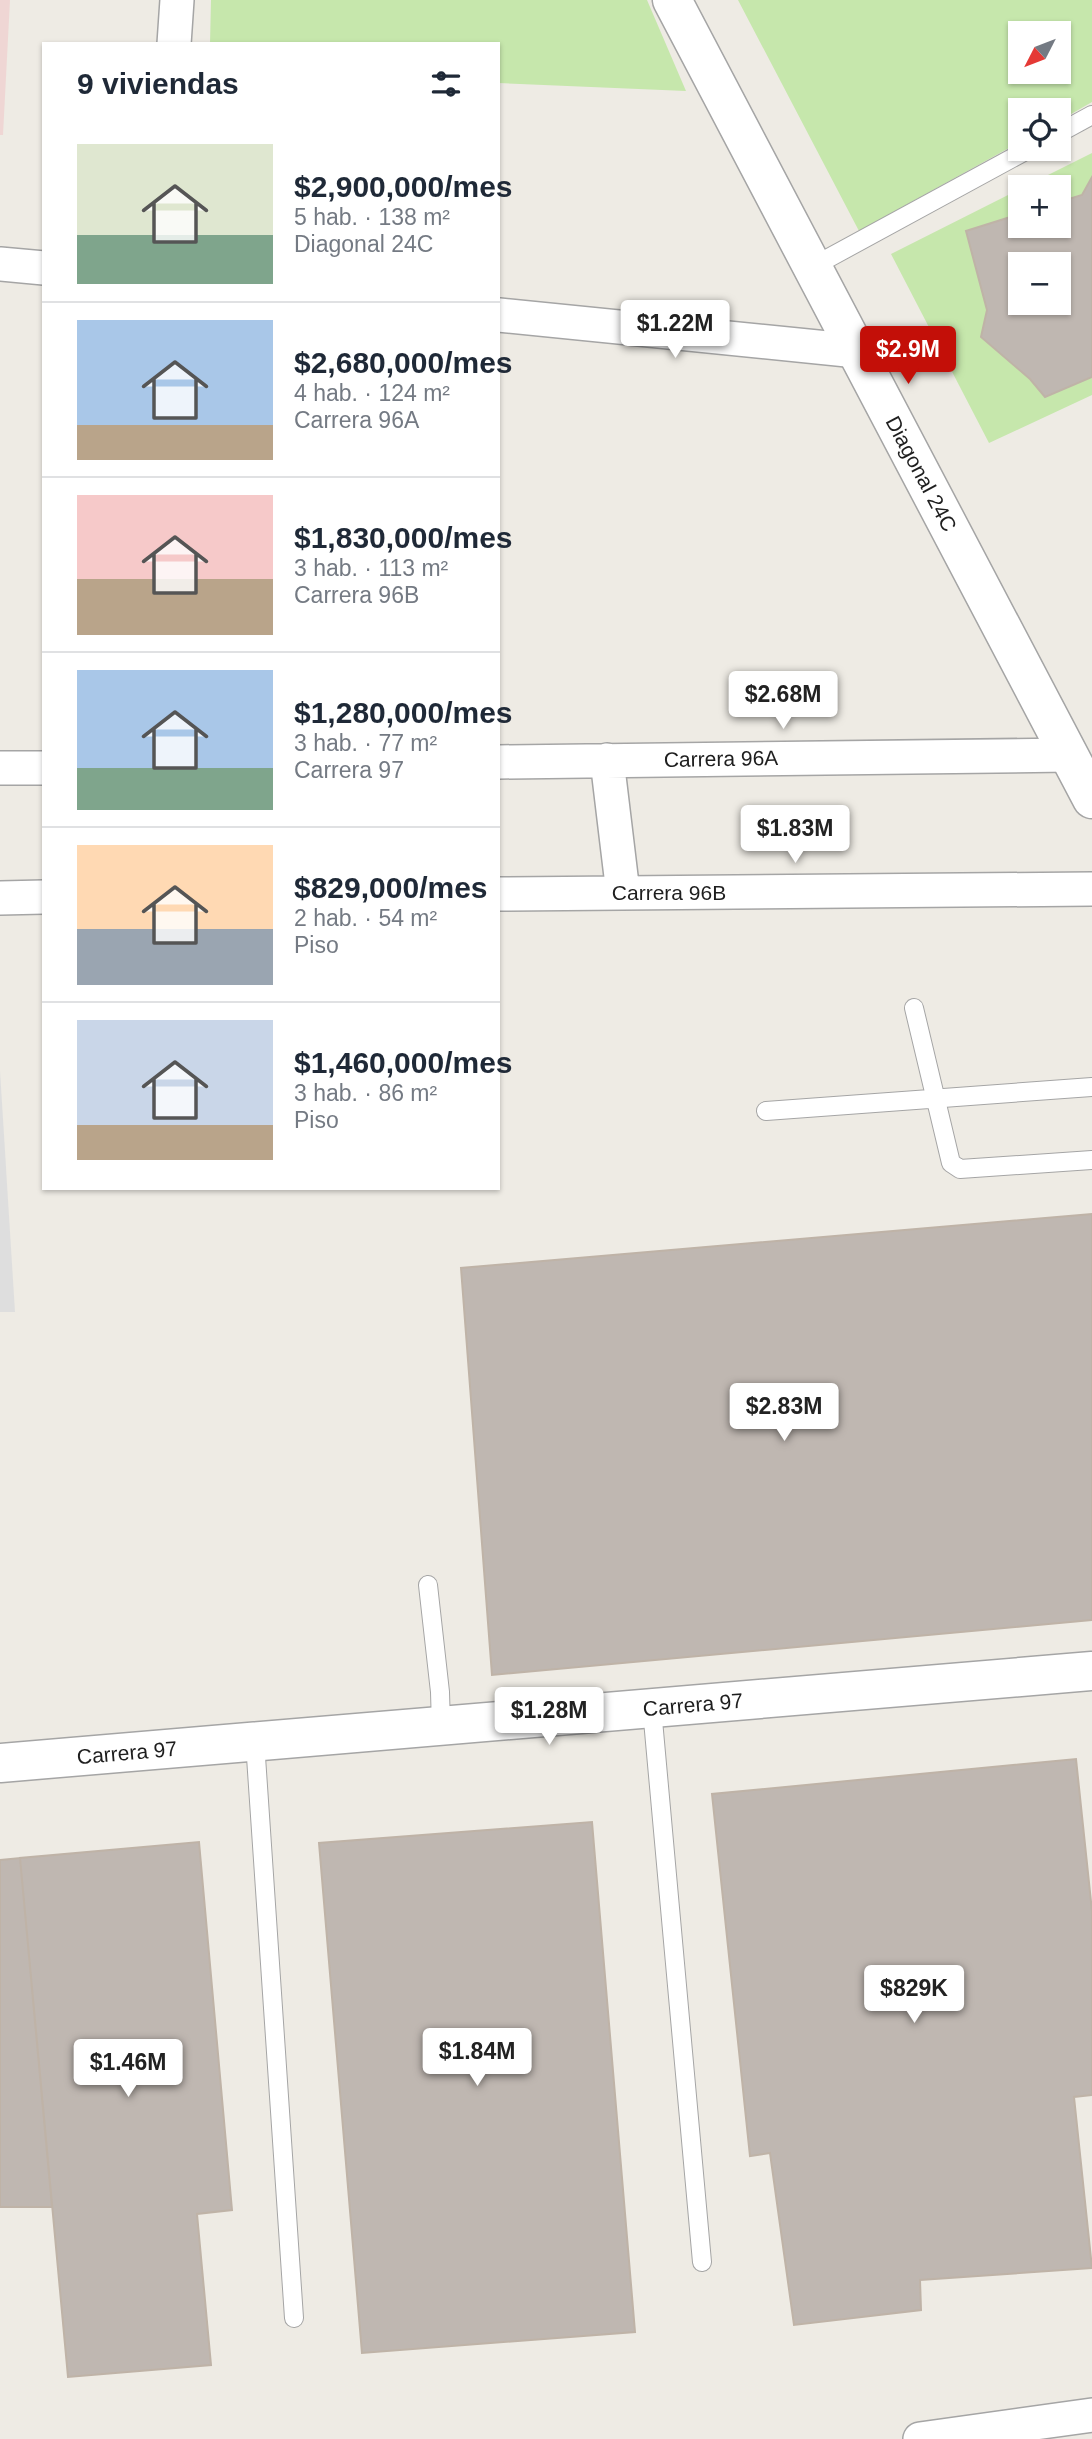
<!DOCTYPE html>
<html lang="es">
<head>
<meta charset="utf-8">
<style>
	body { margin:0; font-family:Helvetica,sans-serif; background:#f6f6f7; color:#1f2937; height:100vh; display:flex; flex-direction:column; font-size:26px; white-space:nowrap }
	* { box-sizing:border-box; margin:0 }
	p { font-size:23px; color:#747a83 }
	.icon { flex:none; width:38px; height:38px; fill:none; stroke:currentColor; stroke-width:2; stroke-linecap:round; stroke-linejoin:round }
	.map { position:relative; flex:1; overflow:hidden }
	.details { position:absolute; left:42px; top:42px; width:458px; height:1148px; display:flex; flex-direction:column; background:#fff; border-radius:0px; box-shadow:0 2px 5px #0004 }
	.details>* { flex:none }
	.needle { width:46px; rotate:228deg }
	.tools { position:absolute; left:1008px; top:21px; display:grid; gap:14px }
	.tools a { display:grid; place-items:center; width:63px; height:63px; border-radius:0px; background:#fff; box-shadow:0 2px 5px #0004; font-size:35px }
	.price { position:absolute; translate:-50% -60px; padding:0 16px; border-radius:7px; background:#fff; color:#222; font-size:23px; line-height:46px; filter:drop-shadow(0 2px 4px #0008) }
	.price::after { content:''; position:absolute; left:50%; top:42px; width:21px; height:16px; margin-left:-10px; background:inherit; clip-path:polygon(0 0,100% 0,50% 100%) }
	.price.active { background:#c30f08; color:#fff }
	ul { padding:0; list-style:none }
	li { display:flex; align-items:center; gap:21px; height:175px; padding:0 35px }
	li+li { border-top:2px solid #e0e1e3 }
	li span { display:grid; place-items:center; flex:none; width:196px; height:140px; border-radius:0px; color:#555 }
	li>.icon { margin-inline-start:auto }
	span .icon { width:84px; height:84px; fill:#fffc; stroke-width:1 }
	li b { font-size:30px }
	h2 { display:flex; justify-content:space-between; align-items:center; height:84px; padding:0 35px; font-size:30px }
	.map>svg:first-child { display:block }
</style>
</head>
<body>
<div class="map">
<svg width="1092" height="2439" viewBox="0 0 1092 2439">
	<rect width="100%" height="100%" fill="#eeebe4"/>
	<!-- commercial -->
	<path fill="#efd6d4" d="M0,0h10l-7,135h-3z"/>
	<!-- grass -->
	<path fill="#c6e7ac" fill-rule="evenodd" d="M211,0h436l39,91 -187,-8v-39h-289z
		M738,0h354v102l-33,19v-11h-39v32l-161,89zM1020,33h39v39h-39z
		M1092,153v242l-103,48 -98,-189 129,-65v37h39v-39h-35zM1020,264h39v39h-39z"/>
	<!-- parking -->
	<path fill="#dedede" d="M0,1071l15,241h-15z"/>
	<!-- building -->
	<path fill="#bfb7b1" stroke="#bfb3a7" stroke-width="2" fill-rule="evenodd" d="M1092,177v200l-47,20 -15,-18 -49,-42 6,-27 -21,-79 54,-17v12h39v-24l23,-7zM1020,264h39v39h-39z
		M1092,1214v406l-600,55 -31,-407z
		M1076,1759l16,152v184l-18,2 18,171 -172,12 1,30 -127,15 -24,-172 -20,3 -38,-362z
		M592,1822l43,510 -273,21 -43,-510z
		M199,1842l33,368 -35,4 14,151 -143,12 -48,-519z
		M20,1858l32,349h-52v-347z"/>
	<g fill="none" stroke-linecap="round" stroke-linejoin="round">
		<!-- service casing -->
		<g stroke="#a5a5a5" stroke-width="20">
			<path id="service" d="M1059,133l33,-18
				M812,267l217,-118
				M914,1008l37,155 9,6 132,-9
				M766,1111l326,-24
				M428,1585l12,107 1,34
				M652,1709l50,553
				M255,1742l39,576"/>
		</g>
		<!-- minor casing -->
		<g stroke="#a5a5a5" stroke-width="36">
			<path id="minor" d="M174,44l3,-44
				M0,264l44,4
				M499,315l358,36
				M607,760l16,133
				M499,762l570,-7
				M0,768h44
				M499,894l593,-5
				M0,898l44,-1
				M920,2439l172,-24"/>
		</g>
		<!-- tertiary casing -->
		<g stroke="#a5a5a5" stroke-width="41">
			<path id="tertiary" d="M672,0l420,799
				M0,1763l1092,-92"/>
		</g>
		<!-- service -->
		<use href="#service" stroke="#fff" stroke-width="18"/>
		<!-- minor -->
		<use href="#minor" stroke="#fff" stroke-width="33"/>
		<!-- tertiary -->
		<use href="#tertiary" stroke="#fff" stroke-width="38"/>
	</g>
	<g text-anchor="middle" stroke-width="7" stroke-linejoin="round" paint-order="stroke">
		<!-- street labels -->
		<g font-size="21" fill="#1e1e1e" stroke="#fff">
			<text transform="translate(921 474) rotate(62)" y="7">Diagonal 24C</text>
			<text transform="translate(721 759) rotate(-1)" y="7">Carrera 96A</text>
			<text x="669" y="900">Carrera 96B</text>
			<text transform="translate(693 1705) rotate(-5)" y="7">Carrera 97</text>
			<text transform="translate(127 1753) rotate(-5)" y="7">Carrera 97</text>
		</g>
	</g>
</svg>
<div class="tools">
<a><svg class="needle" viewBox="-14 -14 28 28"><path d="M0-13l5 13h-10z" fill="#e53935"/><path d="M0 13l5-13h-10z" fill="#747a83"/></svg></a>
<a><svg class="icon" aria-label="locate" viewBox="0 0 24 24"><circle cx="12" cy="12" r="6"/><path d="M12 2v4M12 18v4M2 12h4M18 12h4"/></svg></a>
<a>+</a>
<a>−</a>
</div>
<b class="price" style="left:675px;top:360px">$1.22M</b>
<b class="price active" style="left:908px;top:386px">$2.9M</b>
<b class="price" style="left:783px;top:731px">$2.68M</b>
<b class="price" style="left:795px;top:865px">$1.83M</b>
<b class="price" style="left:784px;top:1443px">$2.83M</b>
<b class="price" style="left:549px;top:1747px">$1.28M</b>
<b class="price" style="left:914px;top:2025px">$829K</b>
<b class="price" style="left:477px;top:2088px">$1.84M</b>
<b class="price" style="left:128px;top:2099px">$1.46M</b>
<section class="details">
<h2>9 viviendas<svg class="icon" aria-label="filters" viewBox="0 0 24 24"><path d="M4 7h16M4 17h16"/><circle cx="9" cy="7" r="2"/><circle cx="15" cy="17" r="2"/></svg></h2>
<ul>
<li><span style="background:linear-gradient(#dfe7d0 65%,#7fa58c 0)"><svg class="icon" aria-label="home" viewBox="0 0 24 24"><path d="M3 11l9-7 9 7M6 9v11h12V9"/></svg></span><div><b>$2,900,000/mes</b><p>5 hab. · 138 m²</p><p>Diagonal 24C</p></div></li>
<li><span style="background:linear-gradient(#a9c7e8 75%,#b9a48a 0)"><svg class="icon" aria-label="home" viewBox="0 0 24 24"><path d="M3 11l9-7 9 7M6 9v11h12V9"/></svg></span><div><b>$2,680,000/mes</b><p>4 hab. · 124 m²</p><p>Carrera 96A</p></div></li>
<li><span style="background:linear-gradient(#f6c9c9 60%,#b9a48a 0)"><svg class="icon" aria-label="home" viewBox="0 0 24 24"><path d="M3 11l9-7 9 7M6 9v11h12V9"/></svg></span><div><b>$1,830,000/mes</b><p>3 hab. · 113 m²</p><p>Carrera 96B</p></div></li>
<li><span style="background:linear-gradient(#a9c7e8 70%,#7fa58c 0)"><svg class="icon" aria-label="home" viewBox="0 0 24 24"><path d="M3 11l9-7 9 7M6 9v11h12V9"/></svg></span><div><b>$1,280,000/mes</b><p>3 hab. · 77 m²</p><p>Carrera 97</p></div></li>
<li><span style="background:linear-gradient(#ffd9b3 60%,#9aa5b1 0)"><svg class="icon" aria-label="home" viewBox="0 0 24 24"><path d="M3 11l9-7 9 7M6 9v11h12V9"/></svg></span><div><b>$829,000/mes</b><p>2 hab. · 54 m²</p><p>Piso</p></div></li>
<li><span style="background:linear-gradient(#c9d6e8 75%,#b9a48a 0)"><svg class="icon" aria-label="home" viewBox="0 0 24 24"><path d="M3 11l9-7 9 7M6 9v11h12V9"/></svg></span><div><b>$1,460,000/mes</b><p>3 hab. · 86 m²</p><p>Piso</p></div></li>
</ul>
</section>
</div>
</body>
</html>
